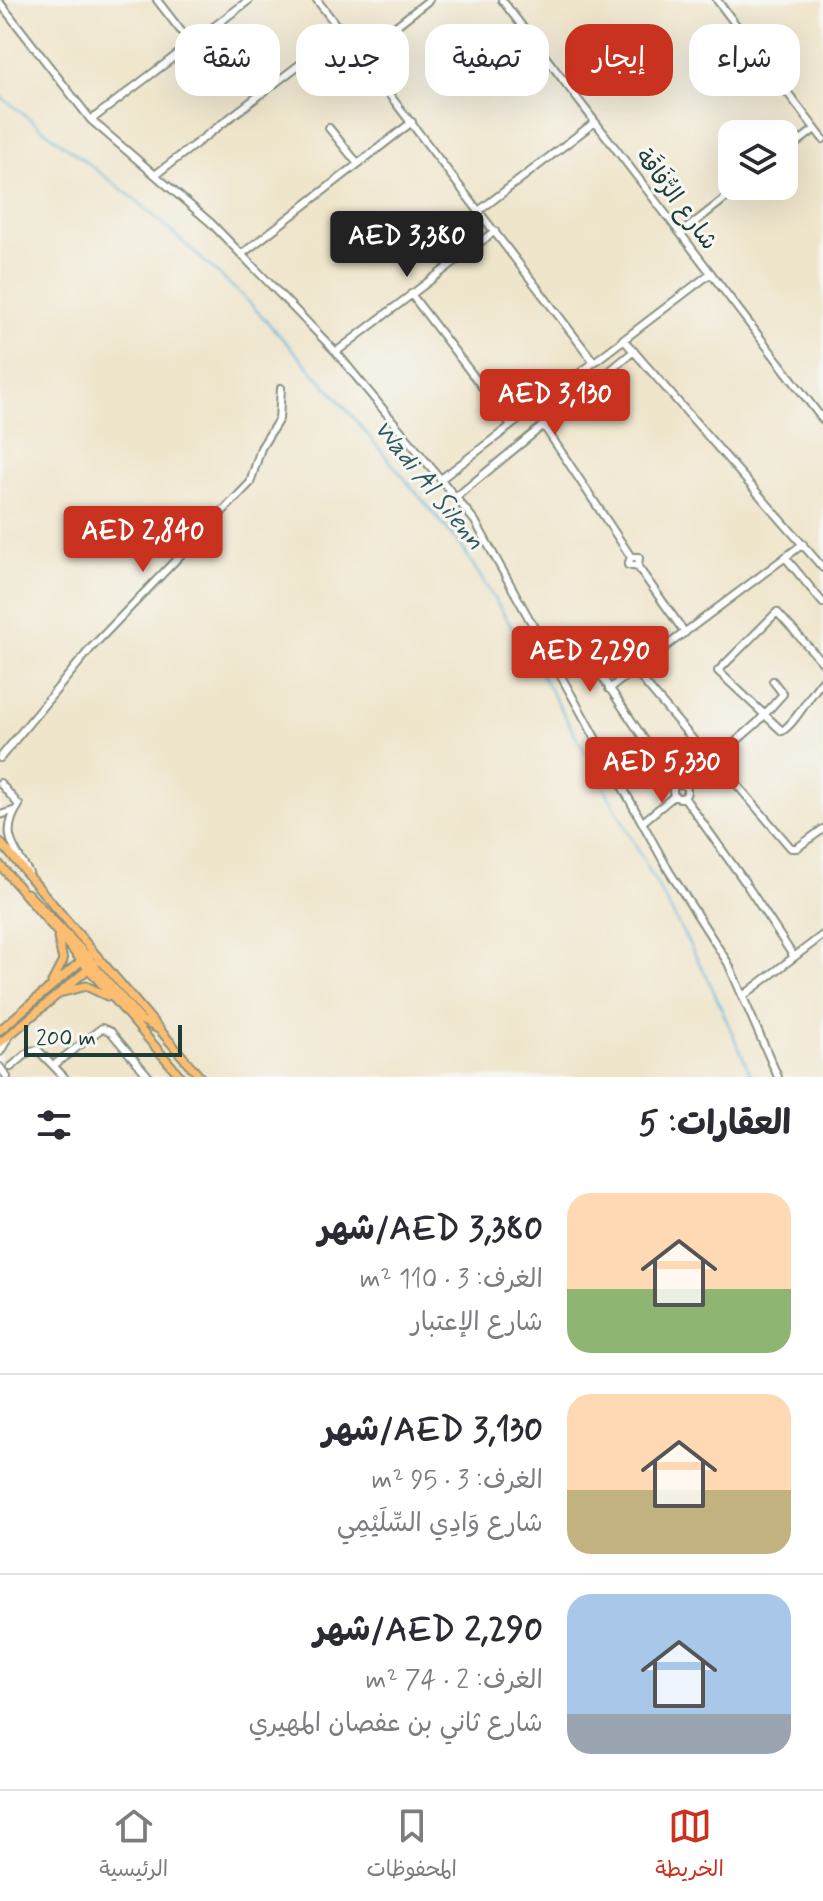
<!DOCTYPE html>
<html lang="ar">
<head>
<meta charset="utf-8">
<style>
	body { margin:0; font-family:Mynerve,"Playpen Sans Arabic",sans-serif; background:#f2f2f3; color:#2b2b33; direction:rtl; height:100vh; display:flex; flex-direction:column; font-size:30px; white-space:nowrap }
	* { box-sizing:border-box; margin:0 }
	p { font-size:26px; color:#7c7c81 }
	.icon { flex:none; width:44px; height:44px; fill:none; stroke:currentColor; stroke-width:2; stroke-linecap:round; stroke-linejoin:round }
	.map { position:relative; height:1077px; overflow:hidden; direction:ltr }
	.panel { display:flex; flex-direction:column; background:#fff; flex:1 }
	.panel>* { flex:none }
	.hud { position:absolute; left:24px; top:24px; width:776px; height:72px; direction:rtl; display:flex; gap:16px }
	.controls { position:absolute; left:718px; top:120px; display:grid; gap:16px }
	.controls a { display:grid; place-items:center; width:80px; height:80px; border-radius:16px; background:#fff; box-shadow:0 8px 32px #0002; font-size:40px }
	.scale { position:absolute; left:24px; bottom:20px; width:158px; box-sizing:border-box; padding-left:8px; border:4px solid #1f3d34; border-top:0; font-size:22px; line-height:28px; white-space:nowrap; color:#1f3d34; -webkit-text-stroke:6px #f6f6f2; paint-order:stroke }
	.price { position:absolute; translate:-50% -68px; padding:0 18px; border-radius:8px; background:#c8321e; color:#fff; font-size:26px; line-height:52px; filter:drop-shadow(0 2px 4px #0008) }
	.price::after { content:''; position:absolute; left:50%; top:48px; width:24px; height:18px; margin-left:-12px; background:inherit; clip-path:polygon(0 0,100% 0,50% 100%) }
	.price.on { background:#222; color:#fff }
	ul { padding:0; list-style:none }
	li { display:flex; align-items:center; gap:24px; height:200px; padding:0 32px }
	li+li { border-top:2px solid #e1e1e2 }
	li span { display:grid; place-items:center; flex:none; width:224px; height:160px; border-radius:24px; color:#555 }
	li>.icon { margin-inline-start:auto }
	span .icon { width:96px; height:96px; fill:#fffc; stroke-width:1 }
	li b { font-size:34px }
	h2 { display:flex; justify-content:space-between; align-items:center; height:96px; padding:0 32px; font-size:34px }
	.tag { padding:0 28px; border-radius:24px; background:#fff; box-shadow:0 8px 32px #0002; font-size:28px; line-height:72px }
	.tag.on { background:#c8321e; color:#fff }
	.dock { display:flex; justify-content:space-around; align-items:center; height:112px; border-top:2px solid #e1e1e2; background:#fff; font-size:22px; color:#7c7c81 }
	.dock a { display:grid; justify-items:center; gap:4px }
	.dock .on { color:#c8321e }
	.map>svg:first-child { display:block }
</style>
</head>
<body>
<div class="map">
<svg width="823" height="1077" viewBox="0 0 823 1077">
	<rect width="100%" height="100%" fill="#f6f6f2"/>
	<filter id="ink" filterUnits="userSpaceOnUse"><feTurbulence type="fractalNoise" baseFrequency=".0125" numOctaves="2"/><feDisplacementMap in="SourceGraphic" scale="16" xChannelSelector="R" yChannelSelector="G"/><feConvolveMatrix kernelMatrix="1 2 1 2 8 2 1 2 1" color-interpolation-filters="sRGB"/></filter>
	<filter id="wash" filterUnits="userSpaceOnUse"><feTurbulence type="fractalNoise" baseFrequency=".006" numOctaves="4" result="noise"/><feDisplacementMap in="SourceGraphic" scale="32" xChannelSelector="R" yChannelSelector="G"/><feGaussianBlur stdDeviation="1.8" result="paint"/><feColorMatrix in="noise" values="0 0 0 0 0 0 0 0 0 0 0 0 0 0 0 0 0 1.4 0 .05"/><feComposite in="paint" operator="in"/></filter>
	<g filter="url(#wash)">
		<rect width="100%" height="100%" fill="#efe5cb"/>
		<g fill="none" stroke-linecap="round" stroke-linejoin="round">
			<!-- stream -->
			<path stroke="#60b5dc" stroke-width="2" d="M0,96l137,105 108,97 85,92 132,157 83,134 39,69 125,231 43,96"/>
		</g>
	</g>
	<g filter="url(#ink)">
		<g fill="none" stroke-linecap="round" stroke-linejoin="round">
			<!-- minor casing -->
			<g stroke="#879180" stroke-width="10">
				<path id="minor" d="M157,0l34,44
					M317,0l277,362
					M502,0l321,420
					M717,0l106,139
					M0,3l91,117 120,103 125,129 139,169 194,350 59,92 50,114
					M360,54l69,-54
					M91,120l158,-120
					M329,128l29,36
					M784,153l31,-24
					M155,175l187,-143
					M480,210l115,-88
					M681,233l60,-47
					M242,254l170,-132
					M411,294l100,131
					M623,339l200,229
					M336,352l159,-121
					M544,426l87,131h8l-1,10 -10,-2 3,-8
					M441,479l270,-206
					M456,497l178,-146
					M785,557l38,46
					M638,567l47,66
					M590,659l85,126
					M823,663l-46,-51 -59,59 64,60c13,-7 28,-37 41,-51
					M634,670l78,92
					M609,689l194,-145
					M0,758l91,-110 159,-165 11,-35 18,-29 2,-31
					M715,759l76,89h6l26,-19
					M0,783l19,22c-19,28 -6,42 10,68
					M673 791a7 7 0 1 1 14 0a7 7 0 1 1-14 0Z
					M685,786l72,-63 26,-29 -10,-13
					M684,797l61,85
					M0,815l13,-4
					M644,821l30,-25
					M748,887l46,70
					M743,996l80,-61
					M0,1052l8,-14
					M54,1065l48,-37 9,4 38,45
					M0,1067l7,10
					M11,1067l19,-16 8,-1 26,27"/>
			</g>
			<!-- major casing -->
			<g stroke="#879180" stroke-width="11">
				<path id="major" d="M0,842l200,235
					M0,865l181,212
					M27,893l63,66
					M91,962l50,58 17,9
					M52,982l11,-21 -5,-23
					M63,992l23,-6 21,10
					M0,1030l93,-79
					M0,1043l100,-84"/>
			</g>
			<!-- minor -->
			<use href="#minor" stroke="#fff" stroke-width="6"/>
			<!-- major -->
			<use href="#major" stroke="#fcbd6f" stroke-width="7"/>
		</g>
	</g>
	<g text-anchor="middle" stroke-width="6" stroke-linejoin="round" paint-order="stroke">
		<!-- street labels -->
		<g font-size="24" fill="#1f3d34" stroke="#f6f6f2">
			<text transform="translate(677 199) rotate(53)" y="8">شارع الرُّفَاقَة</text>
		</g>
		<!-- water labels -->
		<g font-size="26" font-style="italic" fill="#2f5b5e" stroke="#f6f6f2">
			<text transform="translate(430 484) rotate(51)" y="9">Wadi Al Silenn</text>
		</g>
	</g>
</svg>
<div class="controls">
<a><svg class="icon" aria-label="layers" viewBox="0 0 24 24"><path d="M12 4l9 5-9 5-9-5zM3 14l9 5 9-5"/></svg></a>
</div>
<div class="scale">200 m</div>
<b class="price on" style="left:407px;top:279px">AED 3,380</b>
<b class="price" style="left:555px;top:437px">AED 3,130</b>
<b class="price" style="left:143px;top:574px">AED 2,840</b>
<b class="price" style="left:590px;top:694px">AED 2,290</b>
<b class="price" style="left:662px;top:805px">AED 5,330</b>
<div class="hud">
<a class="tag">شراء</a>
<a class="tag on">إيجار</a>
<a class="tag">تصفية</a>
<a class="tag">جديد</a>
<a class="tag">شقة</a>
</div>
</div>
<section class="panel">
<h2>العقارات: 5<svg class="icon" aria-label="filters" viewBox="0 0 24 24"><path d="M4 7h16M4 17h16"/><circle cx="9" cy="7" r="2"/><circle cx="15" cy="17" r="2"/></svg></h2>
<ul>
<li><span style="background:linear-gradient(#ffd9b3 60%,#8fb573 0)"><svg class="icon" aria-label="home" viewBox="0 0 24 24"><path d="M3 11l9-7 9 7M6 9v11h12V9"/></svg></span><div><b>AED 3,380/شهر</b><p>الغرف: 3 · 110 m²</p><p>شارع الإعتبار</p></div></li>
<li><span style="background:linear-gradient(#ffd9b3 60%,#c2b280 0)"><svg class="icon" aria-label="home" viewBox="0 0 24 24"><path d="M3 11l9-7 9 7M6 9v11h12V9"/></svg></span><div><b>AED 3,130/شهر</b><p>الغرف: 3 · 95 m²</p><p>شارع وَادِي السِّلَيْمِي</p></div></li>
<li><span style="background:linear-gradient(#a9c7e8 75%,#9aa5b1 0)"><svg class="icon" aria-label="home" viewBox="0 0 24 24"><path d="M3 11l9-7 9 7M6 9v11h12V9"/></svg></span><div><b>AED 2,290/شهر</b><p>الغرف: 2 · 74 m²</p><p>شارع ثاني بن عفصان المهيري</p></div></li>
</ul>
</section>
<nav class="dock">
<a class="on"><svg class="icon" aria-label="map" viewBox="0 0 24 24"><path d="M3 6l6-2 6 2 6-2v14l-6 2-6-2-6 2zM9 4v14M15 6v14"/></svg>الخريطة</a>
<a><svg class="icon" aria-label="saved" viewBox="0 0 24 24"><path d="M7 4h10v16l-5-4-5 4z"/></svg>المحفوظات</a>
<a><svg class="icon" aria-label="home" viewBox="0 0 24 24"><path d="M3 11l9-7 9 7M6 9v11h12V9"/></svg>الرئيسية</a>
</nav>
</body>
</html>
